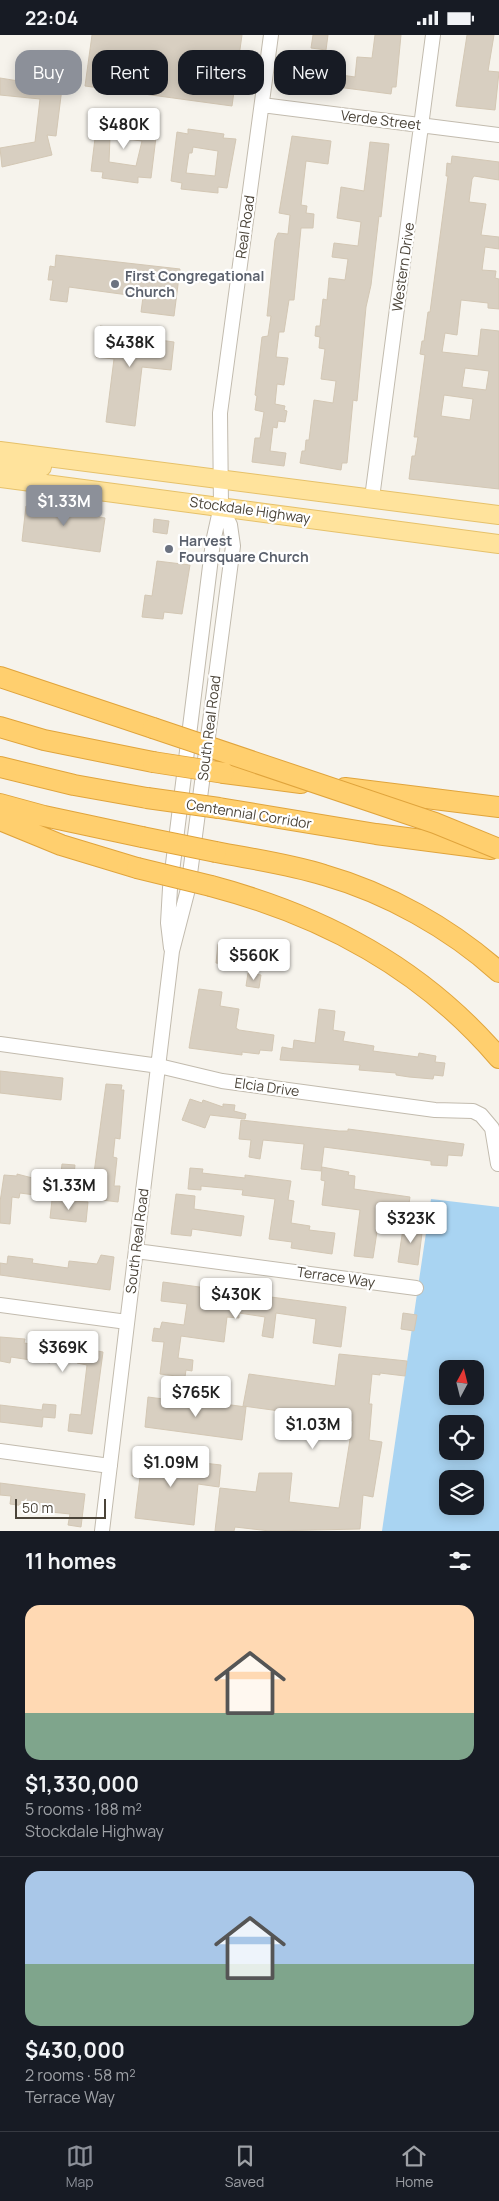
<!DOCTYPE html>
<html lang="en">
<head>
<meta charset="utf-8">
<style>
	body { margin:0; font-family:Manrope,sans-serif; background:#242831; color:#f1f3f6; height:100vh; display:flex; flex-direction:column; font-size:19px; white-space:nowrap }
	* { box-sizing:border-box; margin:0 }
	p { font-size:16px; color:#9ea1a6 }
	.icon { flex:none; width:28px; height:28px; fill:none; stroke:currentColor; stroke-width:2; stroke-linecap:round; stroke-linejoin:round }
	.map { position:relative; height:1496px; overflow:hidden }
	.drawer { display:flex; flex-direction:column; background:#171b24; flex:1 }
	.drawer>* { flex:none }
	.banner { position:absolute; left:15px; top:15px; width:470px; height:45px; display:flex; gap:10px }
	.needle { width:32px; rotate:7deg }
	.fabs { position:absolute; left:439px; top:1325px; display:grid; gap:10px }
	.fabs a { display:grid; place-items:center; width:45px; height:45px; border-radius:10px; background:#171b24; box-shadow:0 2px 12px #0003; font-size:25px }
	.scale { position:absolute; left:15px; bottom:12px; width:91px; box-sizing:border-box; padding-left:5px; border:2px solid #4b4439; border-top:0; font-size:14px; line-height:18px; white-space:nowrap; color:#4b4439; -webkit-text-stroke:4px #fff; paint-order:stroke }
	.price { position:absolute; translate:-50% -42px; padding:0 11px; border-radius:5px; background:#fff; color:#222; font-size:16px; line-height:32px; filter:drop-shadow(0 1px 2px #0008) }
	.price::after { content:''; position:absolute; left:50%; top:30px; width:15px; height:11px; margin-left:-8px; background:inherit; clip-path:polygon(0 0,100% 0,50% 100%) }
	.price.active { background:#8c9099; color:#fff }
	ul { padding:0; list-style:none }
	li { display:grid; align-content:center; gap:10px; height:265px; padding:0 25px }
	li+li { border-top:1px solid #363941 }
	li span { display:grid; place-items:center; height:155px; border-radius:15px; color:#555 }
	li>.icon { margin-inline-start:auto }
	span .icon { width:90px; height:90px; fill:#fffc; stroke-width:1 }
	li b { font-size:21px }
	h2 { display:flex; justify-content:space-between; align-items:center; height:60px; padding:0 25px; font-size:21px }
	.pill { padding:0 18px; border-radius:15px; background:#171b24; box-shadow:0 2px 12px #0003; font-size:18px; line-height:45px }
	.pill.active { background:#8c9099; color:#fff }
	.status { display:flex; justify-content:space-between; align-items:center; height:35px; padding:0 25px; background:#171b24; direction:ltr }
	.status svg { height:14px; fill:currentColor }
	.tab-bar { display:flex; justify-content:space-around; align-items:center; height:70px; border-top:1px solid #363941; background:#171b24; font-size:14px; color:#9ea1a6 }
	.tab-bar a { display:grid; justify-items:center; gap:2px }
	.tab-bar .active { color:#8c9099 }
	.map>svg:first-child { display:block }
</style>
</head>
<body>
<div class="status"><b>22:04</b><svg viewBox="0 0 49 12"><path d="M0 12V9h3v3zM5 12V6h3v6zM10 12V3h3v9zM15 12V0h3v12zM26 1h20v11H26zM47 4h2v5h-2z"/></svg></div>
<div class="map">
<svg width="499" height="1496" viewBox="0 0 499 1496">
	<rect width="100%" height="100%" fill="#f6f3ec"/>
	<!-- water -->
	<path fill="#a9d4f2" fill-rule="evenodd" d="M431,1164l68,8v324h-117zM448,1334h27v27h-27zM448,1389h27v27h-27zM448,1444h27v27h-27z"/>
	<!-- building -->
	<path fill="#d8cfc1" stroke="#d3c7b4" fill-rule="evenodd" d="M92,0h150l-10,71 -147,-20z
		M313,0h15l-2,15 -15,-2z
		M375,0h26l-5,52h-4l-1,7 -92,-12v-5l-2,-1 4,-17 16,2 -1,7 12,1v4l27,4 2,-20 15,1z
		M467,0h27l-6,36 11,1 -4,38 -39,-4z
		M0,43l62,10 -6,48 -9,-1 5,20 -50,12 -2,-19 35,-6 5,-43 -40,-4z
		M110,83l36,5v5l11,1 -6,49 -13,-1v6l-36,-5 1,-6 -12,-1 6,-49 12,2zM110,102l32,4 -6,25 -27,-4z
		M188,94l36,5 -1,4 13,1 -9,49 -9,-1v6l-37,-4 1,-6 -11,-2 6,-49 11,2zM193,112l25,4 -3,25 -29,-3 3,-20h3z
		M292,101l39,5 -3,23 -22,-3 -5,44 6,1 -1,7 8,1 -1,14h-12l-7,72h-5l-5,32h-5l-3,25 12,1 -4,27 -7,-1 -2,20 10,2 -1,4 3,1 -2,11 -7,-1 -1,7 -4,-1 -3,24 16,2 -2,13 -32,-4 3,-24h5l4,-26 -9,-2 2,-14 -2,-1 7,-58 6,-1 3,-20h-4l8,-76 3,-7 10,1 2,-19 -11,-2z
		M370,107l19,2 -8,73 -2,-1 -8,69 -5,22 -9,94 -4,-1 -6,63h-5l-1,7 -41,-7 2,-12h3l1,-11h3l5,-40 19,3 3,-22 -15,-2 4,-30 -6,-1 1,-11 -5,-1 1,-10h4l3,-27 4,1 2,-22 16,2 3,-21 -16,-2 2,-14 24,3 3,-24 -24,-4 4,-31 23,4z
		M452,121l47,6v18l-25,-4 -2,3 -3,23 17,2 -5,31 18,2v12l-14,-2 -3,23 14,1 -1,7 4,1v30l-11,-1v-5l-27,-3 -4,35 -12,-2 -3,19 36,4 3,-27 18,2v158l-90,-10 3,-23h3l3,-19h-4l11,-82 -5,-1 2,-13h2l4,-29h2l18,-136h-2l1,-13 4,1zM465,333l24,3 -3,19 -24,-3zM444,360l29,4 -3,21 -29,-4z
		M56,220l124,14 -6,47 -33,-4 2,-15 -74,-10 -2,15 -17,-2 3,-20h-5l2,-14 5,1z
		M100,291l45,7v5l29,4 -3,28 -29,-3 -7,59 -29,-4 8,-63 -18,-2z
		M44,469l55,7v6l6,1 -5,34 -78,-11 4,-35 18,2z
		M154,484l15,2 -2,13 -14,-2z
		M157,526l33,4 -8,49 -18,-2 -1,7 -21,-2 3,-22 7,1z
		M218,909l30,4 -3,19 -29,-4z
		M248,938l13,2 -2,13 -13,-2z
		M199,954l23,3 -2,14 19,3 -3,19 3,2 35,5 -2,16 -12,-1 -1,4 -17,-2v3l-53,-7z
		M319,974l16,2 -2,19 12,2 -2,9 31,5 -1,5 45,6 1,-4 17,3 -1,6 10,1 -2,13 -9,-1 -1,4 -24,-2 -13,-2v-2l-37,-3 1,-5 -80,-5 2,-13 11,2 1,-9 21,3z
		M0,1036l63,7 -2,22 -61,-7z
		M106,1049l16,1 -1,5h3l-4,49 -5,-1 -2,19 4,1 -3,28h6l-2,16 -33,-4 3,-26 6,1z
		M190,1064l12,4 1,-3 20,7v-3l12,1 -1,6 12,3 -1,5 -35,-4 -5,13 -23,-8z
		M241,1085l98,11h9v-2l116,15 -2,12 -14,-1 -1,11 -16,-1v-4l-107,-14 -3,24 -20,-2 3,-25 -41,-4 -3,19 -11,-2 2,-17 -12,-1z
		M62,1129l13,1 -1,10 -13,-2z
		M322,1132l27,5 -1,3 7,1 -1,13 56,8 -3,20 -27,-5 -7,46 -19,-2 6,-46 -38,-5 3,-24 -4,-1z
		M190,1133l13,1 -1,4 43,5v-3l46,6 -3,19 6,1 -3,22 19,3 -1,4 26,3 -3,21 -41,-6 1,-6 -23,-3 6,-40 -33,-4 1,-5 -42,-4v4l-13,-1z
		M17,1139l27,7 -2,15 -22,-3 -1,5 -7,-1 -2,27 -10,-1v-21l4,-27 13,1z
		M176,1159l19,2 -1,13 50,7 -3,20 -49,-7 -1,7 -20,-2z
		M52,1165l36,2 -2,20 -36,-4z
		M404,1187l19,3 -5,40 -20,-3z
		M101,1220l13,2 -4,33 -110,-15v-12l7,1 1,-8 25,3 -1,4 36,5 1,-7 28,3z
		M163,1247l51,7 -2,11 20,3 1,-3h5l3,-7 105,14 -5,40 -28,-4 3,-24 -40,-6 -3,25 -11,-2 3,-19 -26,-4v5l-12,-1 -3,25 -43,-6 -3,22 15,2 -1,11 -6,-1 -1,7 -25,-3 4,-32 -12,-1 2,-13 6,1 2,-7 22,3 3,-21 -26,-3z
		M403,1278l14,2 -3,16 -13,-2z
		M0,1302l25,2 -1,4 27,4 1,-4 51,9 -11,82 -24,-3 2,-17 11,1 6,-50 -10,-2v-3l-26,-4 -1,7 -39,-6 -1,6 -10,-2z
		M339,1319l68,7 -2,15 -25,-3v2l-8,-1 -3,30h3l-3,36 13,2 -9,55 -10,-2 -3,34 -90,2 -35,-4 -1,4h-19l5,-43 36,4 3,-19h33l-3,29 50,6 14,-87 -110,-15 6,-32 86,12z
		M148,1362l38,5 1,-3 59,8 -4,33 -97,-13z
		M43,1369l13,1 -1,13 -12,-1 -1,10 -42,-5v-17l42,5z
		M134,1420l87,10 -2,22 -21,-3 -4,41 -59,-7 5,-41 -8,-1z
		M0,1448l85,11 -4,33 -13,-2 2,-11 -38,-4v-3l-22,-3 1,-8 -11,-1z"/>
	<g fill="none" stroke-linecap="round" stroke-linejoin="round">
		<!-- minor casing -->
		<g stroke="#c2bbae" stroke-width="16">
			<path id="minor" d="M262,70l237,30
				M372,463l61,-463
				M171,913l-3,-25 2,-35 43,-346 8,-36 -1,-93 51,-378
				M0,1009l159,22 63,15 213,29 38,1 8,4 11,13 6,36
				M136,1216l280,37
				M0,1270l127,17
				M0,1416l110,15
				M102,1496l70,-580 16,-62 45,-343 -3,-21 -9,-19"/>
		</g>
		<!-- major casing -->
		<g stroke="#e6c16a" stroke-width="20">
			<path id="major" d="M0,416l499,64
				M0,429l42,3
				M0,443l499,66"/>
		</g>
		<!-- highway casing -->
		<g stroke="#e0a43c" stroke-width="22">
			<path id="highway" d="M0,642l153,51
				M0,692l44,13 109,22
				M0,732l74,18 73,13
				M224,738l77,10
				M345,753l154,19
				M0,769l44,12 98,21
				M219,773l157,26 115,15
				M0,785l61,25 76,23
				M216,817c36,7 73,12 108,23 63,18 126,53 175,97
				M211,851c113,30 211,82 288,172"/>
		</g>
		<!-- minor -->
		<use href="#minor" stroke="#fff" stroke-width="14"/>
		<!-- major -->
		<use href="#major" stroke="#ffe39c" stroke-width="18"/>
		<!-- highway -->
		<use href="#highway" stroke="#ffcf6e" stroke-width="20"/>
		<!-- highway-bridge casing -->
		<g stroke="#e0a43c" stroke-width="22" stroke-linecap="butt">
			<path id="highway-bridge" d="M153,693l282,95 64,26
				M153,727l71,11
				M147,763l72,10
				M142,802l74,15
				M137,833l74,18"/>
		</g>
		<!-- highway-bridge -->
		<use href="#highway-bridge" stroke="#ffcf6e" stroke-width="20"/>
	</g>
	<!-- markers -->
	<g fill="#6b7280" stroke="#fff" stroke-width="2">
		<circle cx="115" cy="249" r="5"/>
		<circle cx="169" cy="514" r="5"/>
	</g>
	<g text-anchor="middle" stroke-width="4.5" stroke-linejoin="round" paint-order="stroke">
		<!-- street labels -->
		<g font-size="14" fill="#4b4439" stroke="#fff">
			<text transform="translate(381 85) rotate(7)" y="5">Verde Street</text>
			<text transform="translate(245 192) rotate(-82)" y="5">Real Road</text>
			<text transform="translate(403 232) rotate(-82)" y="5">Western Drive</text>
			<text transform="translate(250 475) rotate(8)" y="5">Stockdale Highway</text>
			<text transform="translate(209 693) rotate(-83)" y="5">South Real Road</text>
			<text transform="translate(249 779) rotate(9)" y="5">Centennial Corridor</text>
			<text transform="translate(267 1052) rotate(8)" y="5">Elcia Drive</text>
			<text transform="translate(137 1206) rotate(-83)" y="5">South Real Road</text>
			<text transform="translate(336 1242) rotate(8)" y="5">Terrace Way</text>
		</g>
		<!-- worship labels -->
		<g font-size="14" font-weight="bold" fill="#5b616d" stroke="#fff" text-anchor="start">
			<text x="125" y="246">First Congregational<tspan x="125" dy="16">Church</tspan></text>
			<text x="179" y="511">Harvest<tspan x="179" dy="16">Foursquare Church</tspan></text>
		</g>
	</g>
</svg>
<div class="fabs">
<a><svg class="needle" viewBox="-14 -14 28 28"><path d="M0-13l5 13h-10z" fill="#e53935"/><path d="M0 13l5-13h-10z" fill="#9ea1a6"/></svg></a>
<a><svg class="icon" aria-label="locate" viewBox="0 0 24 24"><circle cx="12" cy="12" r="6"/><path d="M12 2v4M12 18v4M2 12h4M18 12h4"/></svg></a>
<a><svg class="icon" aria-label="layers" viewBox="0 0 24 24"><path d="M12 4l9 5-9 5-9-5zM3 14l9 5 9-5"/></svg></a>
</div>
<div class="scale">50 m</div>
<b class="price" style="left:124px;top:115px">$480K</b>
<b class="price" style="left:130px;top:333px">$438K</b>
<b class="price active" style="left:64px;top:492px">$1.33M</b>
<b class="price" style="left:254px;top:946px">$560K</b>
<b class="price" style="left:69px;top:1176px">$1.33M</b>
<b class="price" style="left:411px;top:1209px">$323K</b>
<b class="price" style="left:236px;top:1285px">$430K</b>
<b class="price" style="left:63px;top:1338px">$369K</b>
<b class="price" style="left:196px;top:1383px">$765K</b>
<b class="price" style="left:313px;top:1415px">$1.03M</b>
<b class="price" style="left:171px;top:1453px">$1.09M</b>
<div class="banner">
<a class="pill active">Buy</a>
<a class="pill">Rent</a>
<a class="pill">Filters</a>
<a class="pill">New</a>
</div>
</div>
<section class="drawer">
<h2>11 homes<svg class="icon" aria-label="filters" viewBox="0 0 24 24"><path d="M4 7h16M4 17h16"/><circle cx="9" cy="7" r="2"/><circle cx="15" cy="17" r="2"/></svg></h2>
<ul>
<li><span style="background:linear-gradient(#ffd9b3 70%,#7fa58c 0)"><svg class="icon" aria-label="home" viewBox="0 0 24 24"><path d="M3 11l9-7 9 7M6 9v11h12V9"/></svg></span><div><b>$1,330,000</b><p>5 rooms · 188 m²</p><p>Stockdale Highway</p></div></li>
<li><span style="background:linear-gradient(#a9c7e8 60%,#7fa58c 0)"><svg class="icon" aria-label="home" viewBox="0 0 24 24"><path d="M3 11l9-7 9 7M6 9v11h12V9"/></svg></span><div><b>$430,000</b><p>2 rooms · 58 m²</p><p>Terrace Way</p></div></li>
</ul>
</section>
<nav class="tab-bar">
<a class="active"><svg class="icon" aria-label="map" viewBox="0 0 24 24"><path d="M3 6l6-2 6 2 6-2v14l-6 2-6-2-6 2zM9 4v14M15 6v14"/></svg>Map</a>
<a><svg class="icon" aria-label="saved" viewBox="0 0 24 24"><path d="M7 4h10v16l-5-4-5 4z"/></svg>Saved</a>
<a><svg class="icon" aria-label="home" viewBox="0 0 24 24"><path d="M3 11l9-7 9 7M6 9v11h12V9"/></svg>Home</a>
</nav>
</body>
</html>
